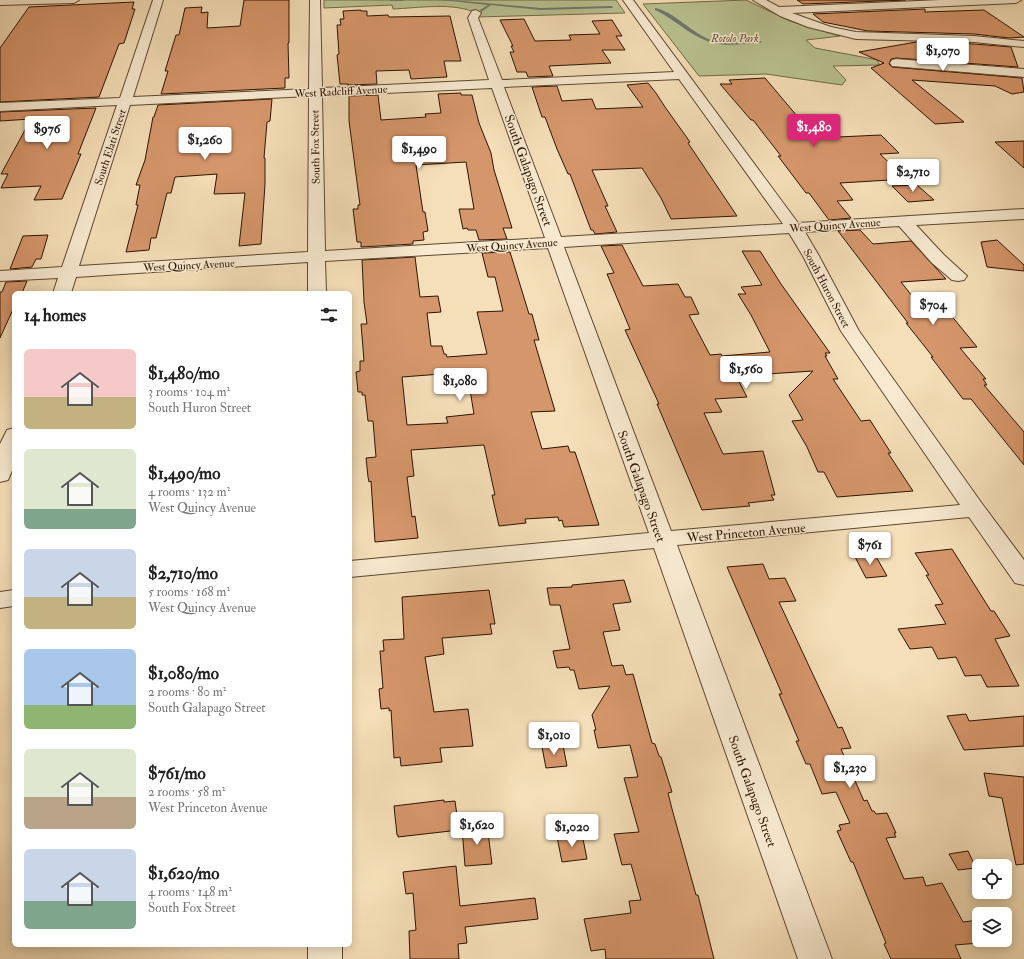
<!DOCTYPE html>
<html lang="en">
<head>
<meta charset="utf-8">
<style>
	body { margin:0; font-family:"IM FELL Double Pica",serif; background:#f6f6f6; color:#222; height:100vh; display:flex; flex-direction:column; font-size:15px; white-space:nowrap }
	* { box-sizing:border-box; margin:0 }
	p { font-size:13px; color:#767676 }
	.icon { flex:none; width:22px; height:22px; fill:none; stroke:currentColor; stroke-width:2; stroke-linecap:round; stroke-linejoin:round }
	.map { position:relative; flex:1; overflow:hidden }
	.details { position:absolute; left:12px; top:291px; width:340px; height:656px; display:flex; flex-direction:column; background:#fff; border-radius:6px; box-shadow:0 2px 10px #0003 }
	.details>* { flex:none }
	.controls { position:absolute; left:972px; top:859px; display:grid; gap:8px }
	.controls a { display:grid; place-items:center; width:40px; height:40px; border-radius:6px; background:#fff; box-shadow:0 2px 10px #0003; font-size:20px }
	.price { position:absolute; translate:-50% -34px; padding:0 9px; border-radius:4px; background:#fff; color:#222; font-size:13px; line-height:26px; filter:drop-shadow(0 1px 2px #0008) }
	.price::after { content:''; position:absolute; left:50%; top:24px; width:12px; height:9px; margin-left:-6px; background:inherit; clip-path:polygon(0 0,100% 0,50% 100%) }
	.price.selected { background:#db2777; color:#fff }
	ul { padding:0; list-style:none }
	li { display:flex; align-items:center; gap:12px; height:100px; padding:0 12px }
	li span { display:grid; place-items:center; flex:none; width:112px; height:80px; border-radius:6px; color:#555 }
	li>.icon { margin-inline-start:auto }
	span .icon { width:48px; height:48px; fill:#fffc; stroke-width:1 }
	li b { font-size:17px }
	h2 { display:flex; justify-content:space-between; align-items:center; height:48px; padding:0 12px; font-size:17px }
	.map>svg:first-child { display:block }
</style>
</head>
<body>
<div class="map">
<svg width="1024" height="959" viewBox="0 0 1024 959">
	<rect width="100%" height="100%" fill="#f5dfb8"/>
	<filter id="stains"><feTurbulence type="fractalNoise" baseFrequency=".005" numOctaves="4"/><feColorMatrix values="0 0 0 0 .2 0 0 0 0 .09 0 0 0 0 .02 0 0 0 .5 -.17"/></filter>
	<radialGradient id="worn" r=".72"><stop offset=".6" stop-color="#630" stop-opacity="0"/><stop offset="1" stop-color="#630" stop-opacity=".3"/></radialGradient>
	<!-- green -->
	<path fill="#b9c291" stroke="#726b4a" d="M324,0h292l9,13 -148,4 -1,-4c-22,-11 -59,-5 -83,-4l-1,-4 -68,3z
		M746,0l44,21 50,15 -34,4 9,8 63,12v3l3,2 -48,1 13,14 -4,5 -76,-11 -67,2 -56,-72z"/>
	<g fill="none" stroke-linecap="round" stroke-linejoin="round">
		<!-- stream -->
		<path fill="#71786f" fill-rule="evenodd" d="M390,0h14l-1,1h-12z
			M441,0h11l89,8 71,-2 1,1 -1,1 -71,2 -50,-5 -10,7 -1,-2 8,-5z
			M655,8c19,3 38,27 59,33 15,4 31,0 46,0l2,1 -2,1c-15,0 -31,4 -46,0 -22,-5 -39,-24 -59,-33z"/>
	</g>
	<!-- building -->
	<path fill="#d6966b" stroke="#2c1402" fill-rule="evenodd" d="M244,0h45v43h-1l1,35h-4v10l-124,6 7,-23h-3l11,-36h3l6,-27 17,-1 -1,6 7,-1 -1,16 33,-2z
		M797,0h109l-103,4z
		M134,2l-2,7h3l-11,34 -5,1 -20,53 -99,5v-54l29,-41z
		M925,9v3l59,-2 40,27 -15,1 -35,-4 -106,-3 -45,-9 -10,-8z
		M361,10v1h6v5l21,-1 1,2 61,-1 11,45h-17l3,16 -36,2 -2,-9 -33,1 1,13 -29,1v-1h-8l-3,-29 2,-1 -2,-29h4l-1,-6h4l-1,-8z
		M524,19l11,22 36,-1 -2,-5 31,-1 -8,-13 20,-1 10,16h-6l9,14h-23l9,13 -62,3 4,10 -25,1 -2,-5h-9l-7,-20h4l-3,-6h2l-13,-26z
		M916,42l58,2 37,3 7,20 -122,-9 -5,1 -2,5 3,3 130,11 2,14 -12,2 -17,-8 -83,-6 52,42 -29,2 -64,-56 13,-5 -25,-11z
		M765,78l43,51 21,-1 9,9 43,-2 18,18 -19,1 26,25 -66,4 13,17 -16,1 14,17 -22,2 -20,-27h-3l-28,-37h3l-28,-36h-2l-31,-36h12l-3,-4z
		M648,83l8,10 9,14 25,35 -2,1 49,73 -66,3 -10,-21 -19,-30 -50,2 16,36h-3l12,26 -22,2 -2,-4h-2l-21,-56h-2l-11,-25 -12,-32h-3l-10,-30 25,-1 5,15 30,-2 4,10 47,-2 -16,-22z
		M461,93v2h11l7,28 12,30 3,17 18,58h-9l4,11 -28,1 -3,-10h-8l-1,-2 -4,1 -4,-20h15l-8,-47 -50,3 7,47h2l3,19 -5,1 1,8 -11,1v3l-52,3v-5h-4l-4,-33h5v-4h2l-11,-84v-25l29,-1 3,25 45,-3 -1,-3 16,-1 -3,-19z
		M272,99l-2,22 -3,1 -3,36h1v26l-4,60 -22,2 6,-53 -31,1 3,-20 -42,3 -4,16h-4l-11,45h-5l-2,12 -23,2 12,-47h-2l4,-20h-4l9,-25 8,-43h1l4,-12z
		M96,108l-18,46h3l-19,45 -28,1 7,-14 -40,2 7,-14h-7l30,-55 -31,2v-9z
		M1024,141v27l-29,-26z
		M917,185l17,15 -26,2 -16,-16z
		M860,230l13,14 38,-3 35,38 -45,3 26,33 23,-1 27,33 -17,1 26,31h-3l4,6h-3l40,47v33l-53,-66h-8l-32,-42h2l-27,-34h2l-70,-92z
		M48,235l-7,24h-5l-4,8 -22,2 13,-33z
		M997,240l27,25v6l-37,-4 -6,-25z
		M622,245l21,41 35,-2 7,13h6l8,17 -10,1 21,40 11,-1 1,2 48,-4 -19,-37 -13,-21h8l-5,-7 21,-2 -20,-34h18l21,33 49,69h-5l2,3h-2l13,23h-5l28,42 9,-1 21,33h-3l25,38 -76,6 -13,-25h-6l-11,-25 -15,-26 11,-1 -14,-25 24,-24 -77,5 11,21 -32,2 7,13 -18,1 19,41 40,-3 12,44h-4l3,5 -26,3 2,3 -48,4 -45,-106h2l-34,-74 5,-1 -23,-55 7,-1 -13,-27z
		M510,252l19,62h3l7,26h-5l21,71 -24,1 11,37 26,-3 2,6h5l24,73 -35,2 -2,-7 -3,1 -1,-4 -33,2 1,4 -27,3 -7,-31h3l-11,-50 -73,5 3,26 -7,1 5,40 3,-1 3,22 -43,4 -4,-61 -2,1 -1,-5 -2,-19 10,-1 -3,-36h-5l-3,-26h-3v-3h-4l-2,-20 4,-1v-10h4l-3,-37h6l-3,-22 -2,-42 53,-3 5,40 18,-1 3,16 -14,1 4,33h11l2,8h2l1,3 40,-3 -10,-42 26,-1 -8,-34h-7l-6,-24zM467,372l7,42 -28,3 2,6 -41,2 -5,-48z
		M27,281l-5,12h-8v14l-14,31v-46h2l4,-10z
		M952,549l39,62h3l16,25 -15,3 24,47 -32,1 -6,-12 -16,1 -9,-19 -18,2 -6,-12 -22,2 -12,-20 48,-5 -11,-19 8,-1 -17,-29h3l-14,-22z
		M874,553l13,23 -21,2 -12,-23z
		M763,564l6,15 16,-1 11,23 -17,1 59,126 4,-1 9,21 -10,1 23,52 3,-1 5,11h2l2,3 11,-1 9,20h-2l2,4 -10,1 18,41 19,-2 3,9 16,-3 21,39 16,-2v23l-24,2 6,14h-70l-7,-15 2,-1 -33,-81h-2l-14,-31 4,-1 -2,-5 11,-2 -14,-31 -14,2 -12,-30h-4l-10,-23h3l-20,-47h3l-55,-127z
		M624,580l7,22 -18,2 7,26 -17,2 9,34 11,-1 3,10 7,-1 19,69 3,1 4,12 2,1 11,35 -4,1 4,16 24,86h2l16,64h-108l-1,-10 -14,2 -7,-32 47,-6 -2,-12 12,-1 -10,-36 -9,1 -8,-31 25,-2 -15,-54 14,-1 -8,-32 -32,3 -4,-18h2l-4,-15 18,-29 -31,3 -5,-19h-4l-1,-3 -12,1 -4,-17 17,-2 -10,-44h-10l-3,-17 25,-1v-2z
		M489,590l6,34h-5l2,10 -50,4 2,16 -19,3 9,55 34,-3 5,37 -33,2 2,14 -41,4 -1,-9 -6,1 -3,-48 -2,1v-3l-8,1 -2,-20 4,-1 -3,-37h4l-1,-11 21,-1 -2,-42z
		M966,714l3,7 55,-5v30l-60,4 -17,-34z
		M563,745l4,21 -21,2 -4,-21z
		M984,773l40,4v87l-8,1 -14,-67 -13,-2z
		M444,800v2l11,-1 4,29 -61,7v-2h-1l-3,-29z
		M487,825l5,39 -27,2 -3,-38z
		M582,834l5,25 -25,3 -5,-25z
		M968,851l8,17 -18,2 -9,-16z
		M456,866l4,40 75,-8 3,21 -73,8 2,16 -9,1 1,15h-49l-1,-28 7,-1 -3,-37 -7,1 -3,-22z"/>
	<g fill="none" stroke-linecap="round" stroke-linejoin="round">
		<!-- minor casing -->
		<g stroke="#5e4730" stroke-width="2">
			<path id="minor" d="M0,0h79l-5,3 -74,2z
				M153,0h10l-30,97 176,-8 1,-89h10l2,88 167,-8 -21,-62 4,-7 4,-1 5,3 -3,5 24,62 172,-8 -51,-72h10l165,223 226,-14v10l-108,6 28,30 23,21 -3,4 -6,1 -6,-1 -20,-17 -33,-37 -94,6 14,24 40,75 124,174 41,55v25l-9,-2 -46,-66 -292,28 155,414h-34l-144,-411 -304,29v-16l299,-28 -101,-285 -223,13 1,32h-18v-31l-232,15 -5,16h-18l5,-15 -58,3v-10l62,-4 55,-162 -117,6v-8l120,-5zM679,79l104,145 -222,13 -57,-150zM492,88l53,150 -220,13 -3,-155zM309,96l-1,156 -229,14 51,-161zM789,233l14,23 38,75 119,174 -289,26 -107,-284z
				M753,0h13l13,7 162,-7h80l-5,3 -224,10 39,14 25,5 118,4 50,5v6l-50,-5 -118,-3 -48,-12 -28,-11z
				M896,59l128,10v8l-132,-11 -2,-3 2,-3z
				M14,428v38l-6,14 -8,2v-38l7,-14z
				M14,590v16l-14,2v-16z
				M308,945h34v14h-34z"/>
		</g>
		<!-- minor -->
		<use href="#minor" fill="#f8ead1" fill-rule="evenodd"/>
	</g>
	<g text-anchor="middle" stroke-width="3" stroke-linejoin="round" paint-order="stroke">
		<!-- far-park labels -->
		<g font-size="11" font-style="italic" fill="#5d5134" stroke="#f8ead1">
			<text x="735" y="42">Rotolo Park</text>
		</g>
		<!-- far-street labels -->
		<g font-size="11" fill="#2c1402" stroke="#f8ead1">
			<text transform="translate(341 91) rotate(-3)" y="4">West Radcliff Avenue</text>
			<text transform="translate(110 147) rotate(-72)" y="4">South Elati Street</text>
			<text transform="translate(315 147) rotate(-91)" y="4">South Fox Street</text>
			<text transform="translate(835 225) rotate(-4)" y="4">West Quincy Avenue</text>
			<text transform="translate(512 245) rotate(-4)" y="4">West Quincy Avenue</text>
			<text transform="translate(189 265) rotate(-3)" y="4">West Quincy Avenue</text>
			<text transform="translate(827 288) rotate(62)" y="4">South Huron Street</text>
		</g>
		<!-- street labels -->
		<g font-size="13" fill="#2c1402" stroke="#f8ead1">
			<text transform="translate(529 170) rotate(70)" y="5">South Galapago Street</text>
			<text transform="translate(642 486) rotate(70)" y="5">South Galapago Street</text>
			<text transform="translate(746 532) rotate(-5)" y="5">West Princeton Avenue</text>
			<text transform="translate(753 791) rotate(70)" y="5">South Galapago Street</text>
		</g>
	</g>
	<rect width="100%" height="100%" filter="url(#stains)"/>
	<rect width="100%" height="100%" fill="url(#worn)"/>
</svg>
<div class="controls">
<a><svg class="icon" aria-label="locate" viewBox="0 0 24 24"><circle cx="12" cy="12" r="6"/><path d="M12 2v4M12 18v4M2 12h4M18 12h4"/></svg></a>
<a><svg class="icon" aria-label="layers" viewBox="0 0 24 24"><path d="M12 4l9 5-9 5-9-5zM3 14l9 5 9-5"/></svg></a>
</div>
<b class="price" style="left:943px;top:72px">$1,070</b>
<b class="price selected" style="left:814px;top:148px">$1,480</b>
<b class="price" style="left:47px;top:150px">$976</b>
<b class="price" style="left:205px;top:161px">$1,260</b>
<b class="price" style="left:419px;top:170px">$1,490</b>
<b class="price" style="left:913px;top:193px">$2,710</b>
<b class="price" style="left:933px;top:326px">$704</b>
<b class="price" style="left:746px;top:390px">$1,560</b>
<b class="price" style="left:460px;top:402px">$1,080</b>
<b class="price" style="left:870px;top:566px">$761</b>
<b class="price" style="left:554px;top:756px">$1,010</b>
<b class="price" style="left:850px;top:789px">$1,230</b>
<b class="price" style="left:477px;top:846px">$1,620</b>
<b class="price" style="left:572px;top:848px">$1,020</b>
<section class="details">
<h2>14 homes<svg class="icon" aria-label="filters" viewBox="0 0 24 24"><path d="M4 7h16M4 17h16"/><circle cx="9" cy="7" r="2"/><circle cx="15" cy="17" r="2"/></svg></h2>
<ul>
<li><span style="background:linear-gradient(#f6c9c9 60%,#c2b280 0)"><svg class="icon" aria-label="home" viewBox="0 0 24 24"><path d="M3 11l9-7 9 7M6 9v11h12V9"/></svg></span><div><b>$1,480/mo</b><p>3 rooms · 104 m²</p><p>South Huron Street</p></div></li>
<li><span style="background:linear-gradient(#dfe7d0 75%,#7fa58c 0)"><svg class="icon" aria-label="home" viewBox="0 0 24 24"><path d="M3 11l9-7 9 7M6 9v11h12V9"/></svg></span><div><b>$1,490/mo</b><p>4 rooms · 132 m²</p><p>West Quincy Avenue</p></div></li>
<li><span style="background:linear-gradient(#c9d6e8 60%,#c2b280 0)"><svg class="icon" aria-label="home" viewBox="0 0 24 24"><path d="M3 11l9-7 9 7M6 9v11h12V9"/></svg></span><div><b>$2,710/mo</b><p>5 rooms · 168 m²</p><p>West Quincy Avenue</p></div></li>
<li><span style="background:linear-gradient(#a9c7e8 70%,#8fb573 0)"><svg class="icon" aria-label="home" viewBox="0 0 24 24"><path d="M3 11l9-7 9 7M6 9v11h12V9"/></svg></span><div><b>$1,080/mo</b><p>2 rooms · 80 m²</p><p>South Galapago Street</p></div></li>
<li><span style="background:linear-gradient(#dfe7d0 60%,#b9a48a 0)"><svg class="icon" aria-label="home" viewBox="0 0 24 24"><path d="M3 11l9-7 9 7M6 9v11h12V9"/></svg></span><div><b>$761/mo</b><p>2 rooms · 58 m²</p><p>West Princeton Avenue</p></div></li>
<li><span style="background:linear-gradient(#c9d6e8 65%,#7fa58c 0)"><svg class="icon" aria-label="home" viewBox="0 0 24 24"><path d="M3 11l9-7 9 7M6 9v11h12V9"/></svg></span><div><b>$1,620/mo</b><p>4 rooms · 148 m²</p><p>South Fox Street</p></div></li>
</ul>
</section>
</div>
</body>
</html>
